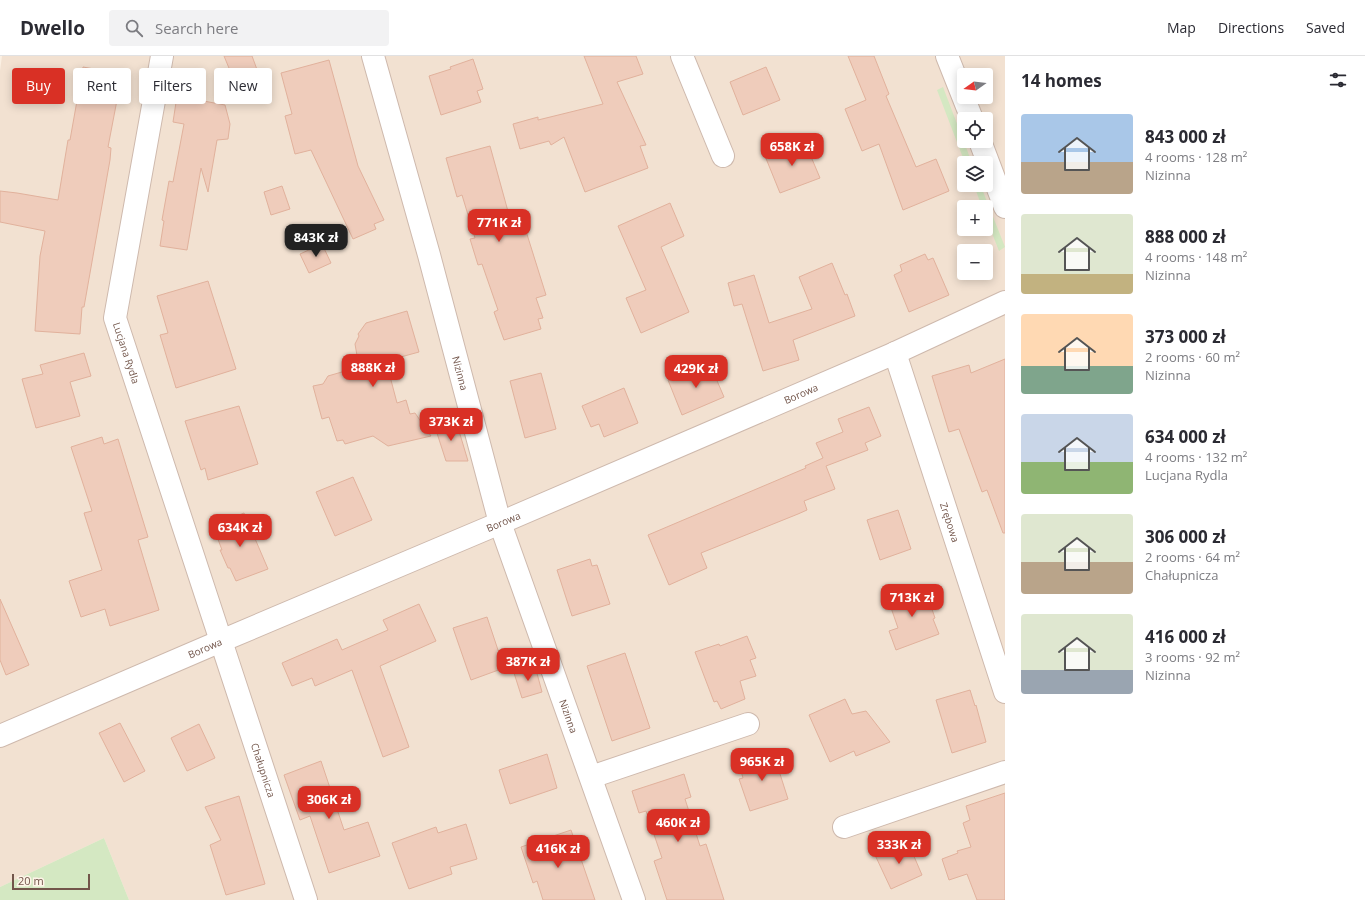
<!DOCTYPE html>
<html lang="en">
<head>
<meta charset="utf-8">
<style>
	body { margin:0; font-family:"Open Sans",sans-serif; background:#f2f2f3; color:#2b2b33; height:100vh; display:flex; flex-direction:column; font-size:15px; white-space:nowrap }
	* { box-sizing:border-box; margin:0 }
	p { font-size:13px; color:#7c7c81 }
	.icon { flex:none; width:22px; height:22px; fill:none; stroke:currentColor; stroke-width:2; stroke-linecap:round; stroke-linejoin:round }
	.map { position:relative; flex:1; overflow:hidden }
	.details { display:flex; flex-direction:column; background:#fff; width:360px }
	.details>* { flex:none }
	.banner { position:absolute; left:12px; top:12px; width:380px; height:36px; display:flex; gap:8px }
	.needle { width:26px; rotate:256deg }
	.tools { position:absolute; left:957px; top:12px; display:grid; gap:8px }
	.tools a { display:grid; place-items:center; width:36px; height:36px; border-radius:4px; background:#fff; box-shadow:0 2px 10px #0003; font-size:20px }
	.scale { position:absolute; left:12px; bottom:10px; width:78px; box-sizing:border-box; padding-left:4px; border:2px solid #72554a; border-top:0; font-size:11px; line-height:14px; white-space:nowrap; color:#72554a; -webkit-text-stroke:3px #fef4e8; paint-order:stroke }
	.price { position:absolute; translate:-50% -34px; padding:0 9px; border-radius:8px; background:#d93025; color:#fff; font-size:13px; line-height:26px; filter:drop-shadow(0 1px 2px #0008) }
	.price::after { content:''; position:absolute; left:50%; top:24px; width:12px; height:9px; margin-left:-6px; background:inherit; clip-path:polygon(0 0,100% 0,50% 100%) }
	.price.selected { background:#222; color:#fff }
	ul { padding:0; list-style:none }
	li { display:flex; align-items:center; gap:12px; height:100px; padding:0 16px }
	li span { display:grid; place-items:center; flex:none; width:112px; height:80px; border-radius:4px; color:#555 }
	li>.icon { margin-inline-start:auto }
	span .icon { width:48px; height:48px; fill:#fffc; stroke-width:1 }
	li b { font-size:17px }
	h2 { display:flex; justify-content:space-between; align-items:center; height:48px; padding:0 16px; font-size:17px }
	.tag { padding:0 14px; border-radius:4px; background:#fff; box-shadow:0 2px 10px #0003; font-size:14px; line-height:36px }
	.tag.selected { background:#d93025; color:#fff }
	header { display:flex; align-items:center; gap:24px; box-sizing:border-box; height:56px; padding:0 20px; background:#fff; border-bottom:1px solid #e1e1e2 }
	header strong { font-size:19px }
	nav { display:flex; gap:22px; margin-inline-start:auto; font-size:14px }
	.search { width:280px; height:36px; background:#f2f2f3; display:flex; align-items:center; gap:10px; box-sizing:border-box; padding:0 14px; border-radius:4px; color:#7c7c81; font-size:15px }
	main { display:flex; flex:1; min-height:0 }
	.map>svg:first-child { display:block }
</style>
</head>
<body>
<header>
<strong>Dwello</strong>
<div class="search"><svg class="icon" aria-label="search" viewBox="0 0 24 24"><circle cx="10" cy="10" r="6"/><path d="M15 15l6 6"/></svg>Search here</div>
<nav><a>Map</a><a>Directions</a><a>Saved</a></nav>
</header>
<main>
<div class="map">
<svg width="1005" height="844" viewBox="0 0 1005 844">
	<rect width="100%" height="100%" fill="#fbf0e3"/>
	<!-- residential -->
	<path fill="#f2e1d1" fill-rule="evenodd" d="M2,0h1003v844h-876l-25,-62 -104,49v-816zM964,19h22v22h-22zM964,63h22v22h-22zM964,107h22v22h-22zM964,151h22v22h-22zM964,195h22v22h-22z"/>
	<!-- green -->
	<path fill="#d4e8c2" d="M943,31l29,76h-7l-28,-73z
		M982,133l23,58 -6,4 -13,-33v-11h-4l-6,-16z
		M104,782l25,62h-129v-13z"/>
	<!-- building -->
	<path fill="#efccbb" stroke="#e1b19c" d="M224,0h28l7,19 -23,10z
		M584,0h52l7,18 -26,8 29,63 -6,1 8,22 -63,24 -21,-55 -13,8 -2,-4 -29,8 -7,-25 25,-7v3l65,-16z
		M848,0h26l15,38 -3,2 30,71 20,-8 13,32 -46,19 -24,-66 -17,7 -17,-42 21,-9z
		M473,3l10,30 -6,2 4,11 -40,13 -12,-39 22,-7 -1,-2z
		M329,4l29,106 26,54 -10,4 2,5 -23,10 -42,-89 -16,4 -10,-38 7,-2 -11,-41z
		M83,11l39,7 -14,73 3,1 -1,12 -26,147h-2l-2,27 -45,-3 5,-75 5,-25 -45,-9v-31l17,2 41,7 10,-60h2z
		M766,11l14,33 -37,15 -13,-33z
		M177,40l48,9 5,19 -2,15 -11,1 -9,52 -7,-24 -14,82 -27,-4 4,-25 -2,-1 7,-39 4,1 11,-58 -11,-2z
		M804,84l16,38 -40,15 -15,-37z
		M490,90l19,69 11,-3 26,83 -10,3 7,20 -5,1 3,10 -37,11 -10,-28 4,-2 -16,-46 -4,1 -8,-26 5,-1 -13,-43 -5,2 -11,-39z
		M282,130l8,23 -19,6 -7,-23z
		M670,147l14,33 -23,11 28,65 -48,21 -15,-35 20,-8 -28,-64z
		M322,188l9,19 -22,10 -9,-19z
		M925,198l3,6 5,-2 16,37 -40,17 -15,-37 8,-4 -2,-6z
		M832,207l13,32 2,-1 8,22 -62,24 6,20 -36,11 -21,-67 -8,2 -6,-23 26,-8 15,48 43,-14 -13,-32z
		M208,225l28,88 -60,19 -16,-53 8,-2 -11,-37z
		M407,255l12,41 -33,9 11,42 9,-3 4,14 5,-1 16,23 -43,10 -15,-10 -28,8 -2,-4 -6,1 -8,-24 -7,2 -9,-33 10,-2 5,-8 31,-9 -4,-23 4,-8 -1,-2 8,-11z
		M84,297l7,23 -21,6 10,34 -44,12 -14,-49 21,-5 -3,-9z
		M1005,303v174h-2l-16,-43 -5,2 -23,-63 -10,3 -17,-56 37,-11 2,8z
		M709,306l15,35 -42,18 -14,-35z
		M541,317l15,56 -31,9 -15,-57z
		M624,332l14,35 -34,14 -5,-13 -8,3 -9,-21z
		M239,350l19,58 -50,16 -3,-12 -4,2 -16,-49z
		M869,351l12,29 -16,7 3,7 -42,16 9,23 -31,12 3,9 -9,4 -97,39 6,15 -38,17 -21,-50 158,-67 -1,-2 18,-8 -7,-15 27,-11 -5,-13z
		M456,365l12,40h-22l-11,-34z
		M102,381l2,7 14,-5 30,98 -10,3 21,70 -49,16 -5,-17 -24,8 -12,-36 33,-11 -18,-57 8,-2 -21,-64z
		M353,421l19,43 -37,16 -19,-44z
		M898,454l13,39 -31,11 -13,-40z
		M244,457l24,56 -32,12 -6,-13h-2l-8,-18h2l-9,-24z
		M590,503l2,7 5,-1 13,39 -38,12 -15,-46z
		M924,530l11,32 -2,1 6,15 -43,16 -7,-19 9,-3 -10,-29z
		M0,543l29,66 -23,10 -6,-15z
		M419,548l17,37 -56,25 29,81 -26,10 -31,-87 -37,16 -3,-8 -20,8 -10,-23 55,-24 5,11 46,-20 -5,-10z
		M487,561l17,51 -33,12 -18,-52z
		M747,580l9,22 -6,2 6,16 -16,5 5,18 -24,10 -4,-8 -3,1 -19,-50 24,-8 1,2z
		M625,597l25,75 -38,13 -25,-75z
		M535,610l7,26 -20,6 -8,-25z
		M970,634l5,16 1,-1 10,37 -34,11 -16,-53z
		M845,643l7,15 14,-3 24,31 -34,14 -2,-5 -24,11 -21,-47z
		M120,667l25,48 -21,11 -25,-49z
		M199,668l16,34 -28,13 -16,-33z
		M773,696l15,47 -38,12 -11,-32 4,-1 -4,-14z
		M547,698l10,34 -47,16 -11,-34z
		M321,705l23,69 24,-8 12,34 -51,17 -19,-57 -10,4 -16,-45z
		M684,718l7,23 -6,2 15,47 6,-2 18,56h-57l-13,-39 8,-3 -16,-47 -7,2 -7,-22z
		M1005,737v107h-28l-10,-26 -18,6 -7,-21 16,-6 -1,-2 14,-4 -8,-24 7,-3 -4,-14z
		M239,740l26,88 -39,11 -16,-50 11,-5 -16,-33z
		M466,768l11,35 -27,8 2,7 -43,15 -17,-46 44,-16 2,6z
		M571,774l24,70h-52l-6,-19 -4,2 -12,-36z
		M907,784l15,35 -31,14 -16,-34z"/>
	<g fill="none" stroke-linecap="round" stroke-linejoin="round">
		<!-- minor casing -->
		<g stroke="#ceb9ad" stroke-width="24">
			<g id="minor">
				<path id="s1" d="M162,0l-47,262 191,582"/>
				<path id="s2" d="M373,0l56,199 71,268 134,377"/>
				<path d="M682,0l41,100"/>
				<path id="s3" d="M895,297l110,339"/>
				<path id="s4" d="M0,680l221,-95 279,-118 395,-170 110,-51"/>
				<path d="M591,721l157,-53"/>
				<path d="M844,771l161,-55"/>
			</g>
		</g>
		<!-- tertiary casing -->
		<g stroke="#ceb9ad" stroke-width="24">
			<path id="tertiary" d="M947,0l25,63
				M980,85l25,66"/>
		</g>
		<!-- minor -->
		<use href="#minor" stroke="#fff" stroke-width="22"/>
		<!-- tertiary -->
		<use href="#tertiary" stroke="#fff" stroke-width="22"/>
	</g>
	<g text-anchor="middle" stroke-width="3.5" stroke-linejoin="round" paint-order="stroke">
		<!-- street labels -->
		<g font-size="10" fill="#72554a" stroke="#fef4e8">
			<text dy="4" stroke="none"><textPath href="#s1" startOffset="303">Lucjana Rydla</textPath></text>
			<text dy="4" stroke="none"><textPath href="#s2" startOffset="329">Nizinna</textPath></text>
			<text dy="4" stroke="none"><textPath href="#s4" startOffset="871">Borowa</textPath></text>
			<text dy="4" stroke="none"><textPath href="#s4" startOffset="547">Borowa</textPath></text>
			<text dy="4" stroke="none"><textPath href="#s3" startOffset="178">Zrębowa</textPath></text>
			<text dy="4" stroke="none"><textPath href="#s4" startOffset="223">Borowa</textPath></text>
			<text dy="4" stroke="none"><textPath href="#s2" startOffset="689">Nizinna</textPath></text>
			<text dy="4" stroke="none"><textPath href="#s1" startOffset="742">Chałupnicza</textPath></text>
		</g>
	</g>
</svg>
<div class="tools">
<a><svg class="needle" viewBox="-14 -14 28 28"><path d="M0-13l5 13h-10z" fill="#e53935"/><path d="M0 13l5-13h-10z" fill="#7c7c81"/></svg></a>
<a><svg class="icon" aria-label="locate" viewBox="0 0 24 24"><circle cx="12" cy="12" r="6"/><path d="M12 2v4M12 18v4M2 12h4M18 12h4"/></svg></a>
<a><svg class="icon" aria-label="layers" viewBox="0 0 24 24"><path d="M12 4l9 5-9 5-9-5zM3 14l9 5 9-5"/></svg></a>
<a>+</a>
<a>−</a>
</div>
<div class="scale">20 m</div>
<b class="price" style="left:792px;top:111px">658K zł</b>
<b class="price" style="left:499px;top:187px">771K zł</b>
<b class="price selected" style="left:316px;top:202px">843K zł</b>
<b class="price" style="left:373px;top:332px">888K zł</b>
<b class="price" style="left:696px;top:333px">429K zł</b>
<b class="price" style="left:451px;top:386px">373K zł</b>
<b class="price" style="left:240px;top:492px">634K zł</b>
<b class="price" style="left:912px;top:562px">713K zł</b>
<b class="price" style="left:528px;top:626px">387K zł</b>
<b class="price" style="left:762px;top:726px">965K zł</b>
<b class="price" style="left:329px;top:764px">306K zł</b>
<b class="price" style="left:678px;top:787px">460K zł</b>
<b class="price" style="left:899px;top:809px">333K zł</b>
<b class="price" style="left:558px;top:813px">416K zł</b>
<div class="banner">
<a class="tag selected">Buy</a>
<a class="tag">Rent</a>
<a class="tag">Filters</a>
<a class="tag">New</a>
</div>
</div>
<section class="details">
<h2>14 homes<svg class="icon" aria-label="filters" viewBox="0 0 24 24"><path d="M4 7h16M4 17h16"/><circle cx="9" cy="7" r="2"/><circle cx="15" cy="17" r="2"/></svg></h2>
<ul>
<li><span style="background:linear-gradient(#a9c7e8 60%,#b9a48a 0)"><svg class="icon" aria-label="home" viewBox="0 0 24 24"><path d="M3 11l9-7 9 7M6 9v11h12V9"/></svg></span><div><b>843 000 zł</b><p>4 rooms · 128 m²</p><p>Nizinna</p></div></li>
<li><span style="background:linear-gradient(#dfe7d0 75%,#c2b280 0)"><svg class="icon" aria-label="home" viewBox="0 0 24 24"><path d="M3 11l9-7 9 7M6 9v11h12V9"/></svg></span><div><b>888 000 zł</b><p>4 rooms · 148 m²</p><p>Nizinna</p></div></li>
<li><span style="background:linear-gradient(#ffd9b3 65%,#7fa58c 0)"><svg class="icon" aria-label="home" viewBox="0 0 24 24"><path d="M3 11l9-7 9 7M6 9v11h12V9"/></svg></span><div><b>373 000 zł</b><p>2 rooms · 60 m²</p><p>Nizinna</p></div></li>
<li><span style="background:linear-gradient(#c9d6e8 60%,#8fb573 0)"><svg class="icon" aria-label="home" viewBox="0 0 24 24"><path d="M3 11l9-7 9 7M6 9v11h12V9"/></svg></span><div><b>634 000 zł</b><p>4 rooms · 132 m²</p><p>Lucjana Rydla</p></div></li>
<li><span style="background:linear-gradient(#dfe7d0 60%,#b9a48a 0)"><svg class="icon" aria-label="home" viewBox="0 0 24 24"><path d="M3 11l9-7 9 7M6 9v11h12V9"/></svg></span><div><b>306 000 zł</b><p>2 rooms · 64 m²</p><p>Chałupnicza</p></div></li>
<li><span style="background:linear-gradient(#dfe7d0 70%,#9aa5b1 0)"><svg class="icon" aria-label="home" viewBox="0 0 24 24"><path d="M3 11l9-7 9 7M6 9v11h12V9"/></svg></span><div><b>416 000 zł</b><p>3 rooms · 92 m²</p><p>Nizinna</p></div></li>
</ul>
</section>
</main>
</body>
</html>
